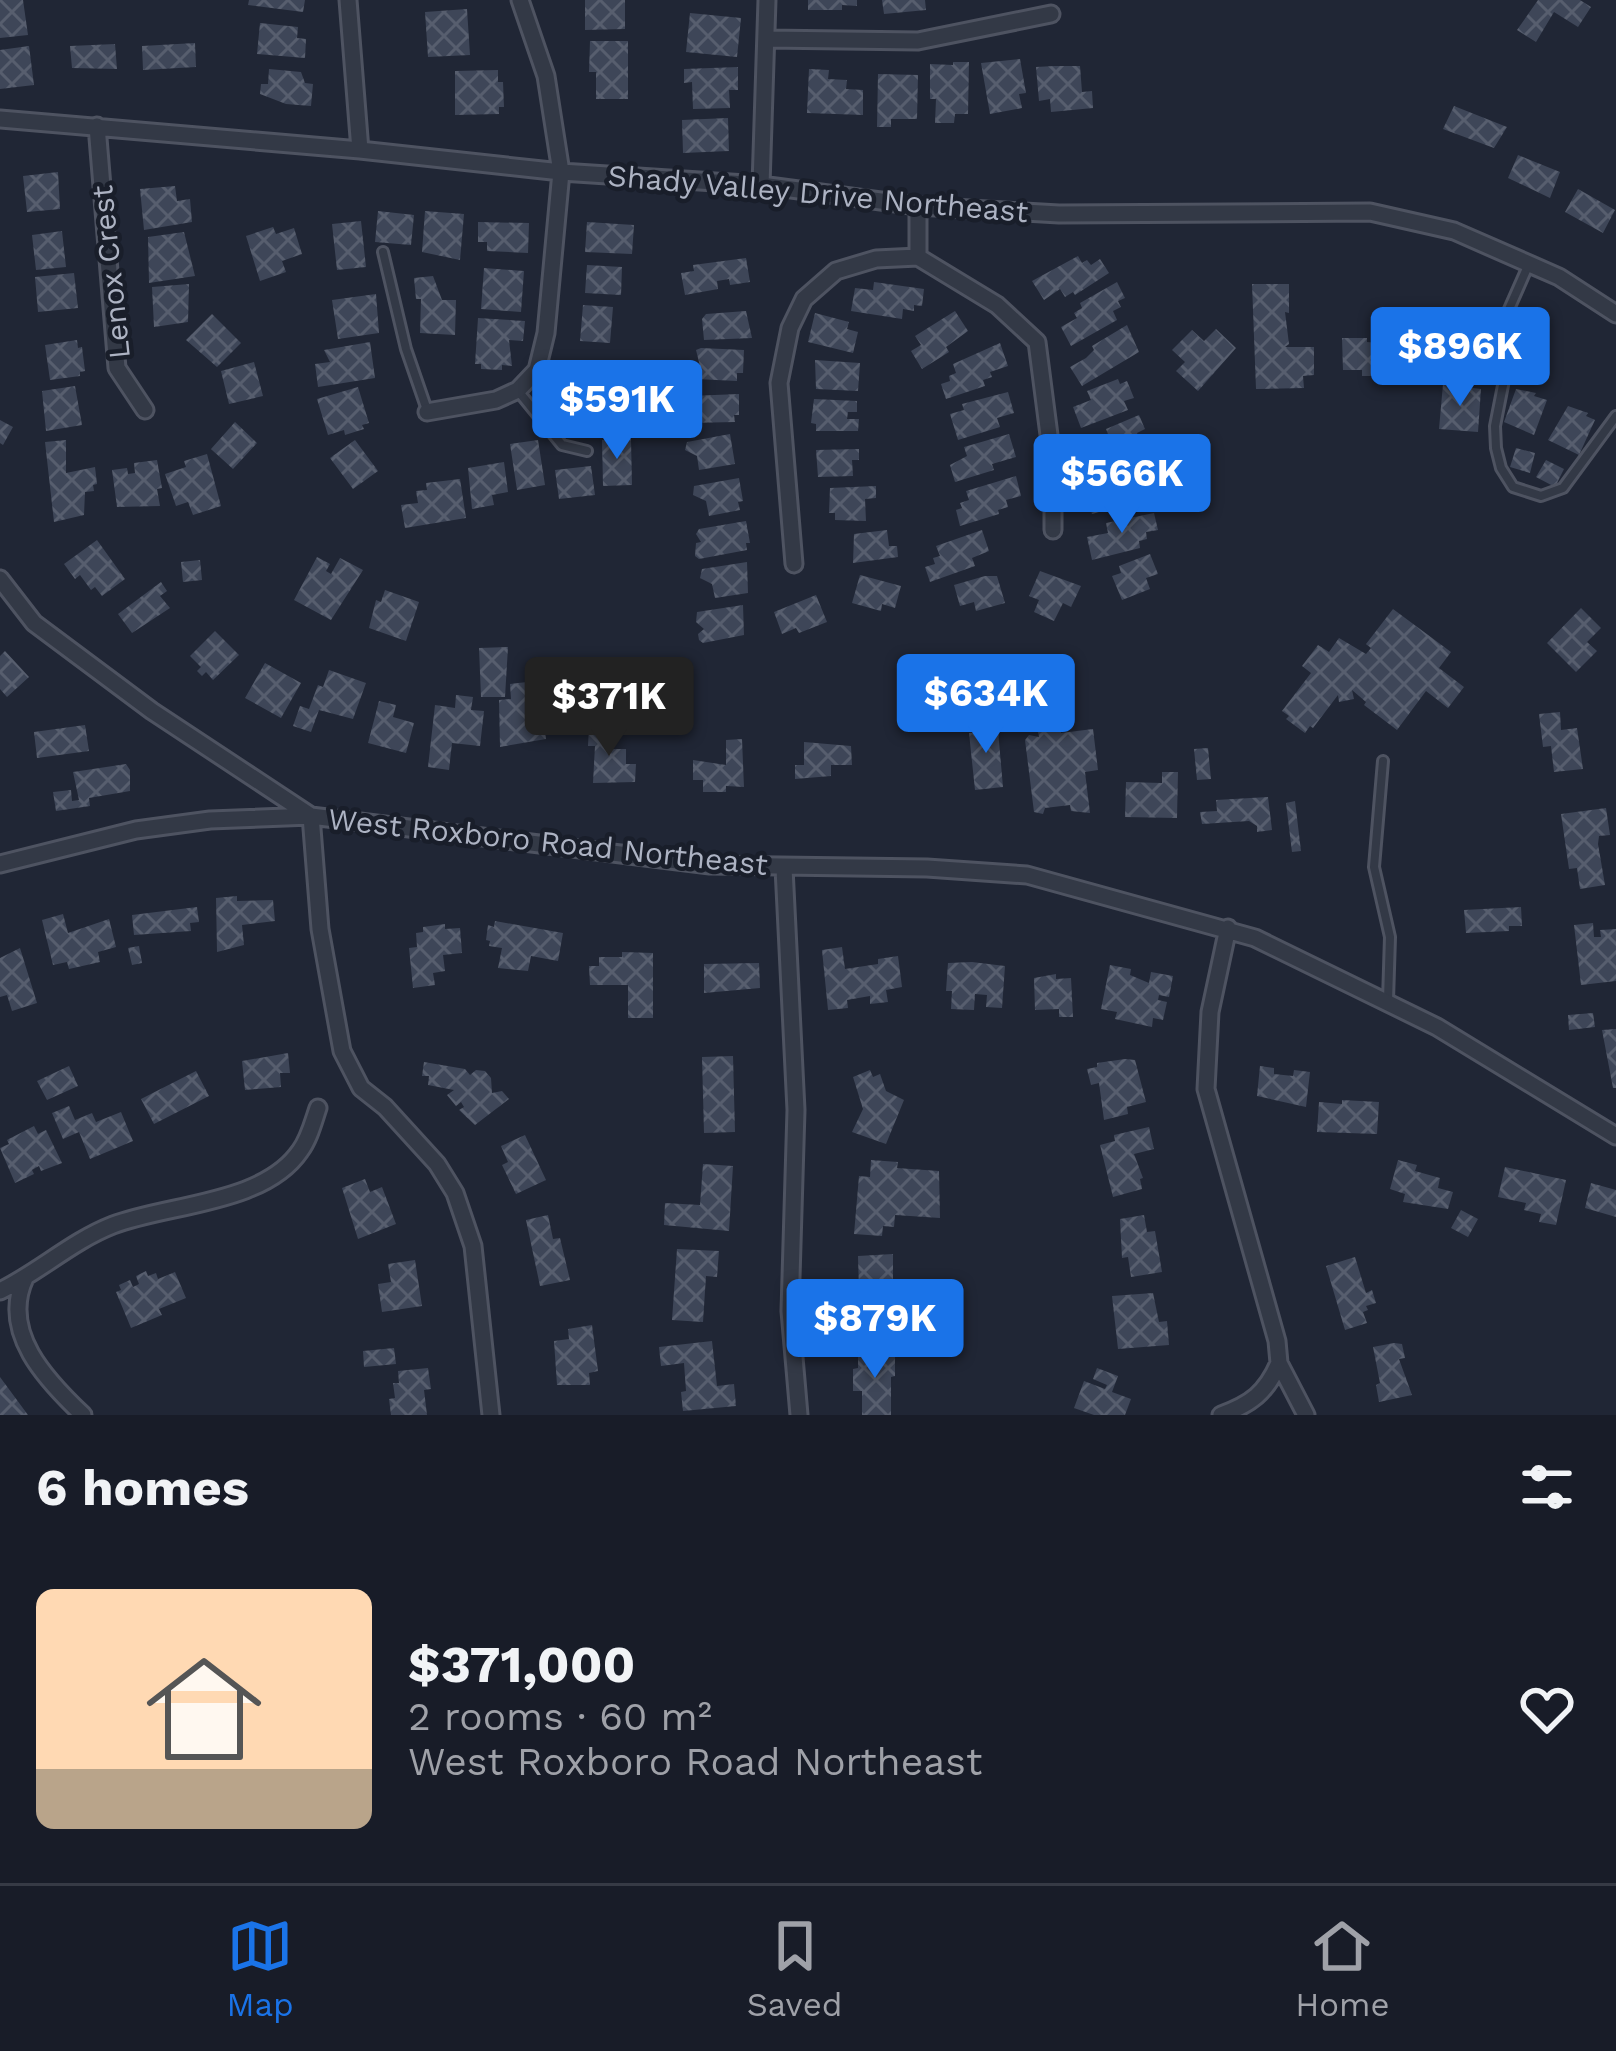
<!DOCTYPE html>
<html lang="en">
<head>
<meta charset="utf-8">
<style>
	body { margin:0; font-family:"Work Sans",sans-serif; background:#212530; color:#f1f3f6; height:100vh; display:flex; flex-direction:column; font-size:45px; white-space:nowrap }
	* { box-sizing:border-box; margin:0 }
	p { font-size:39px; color:#9fa1a8 }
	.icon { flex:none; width:66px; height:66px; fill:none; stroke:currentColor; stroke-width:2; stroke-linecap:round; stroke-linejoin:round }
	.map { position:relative; height:1415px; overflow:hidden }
	.details { display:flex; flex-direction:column; background:#181c28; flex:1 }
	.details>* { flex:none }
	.price { position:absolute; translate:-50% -102px; padding:0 27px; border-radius:12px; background:#1a73e8; color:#fff; font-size:39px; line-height:78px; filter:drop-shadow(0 3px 6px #0008) }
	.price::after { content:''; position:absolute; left:50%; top:72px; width:36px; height:27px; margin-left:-18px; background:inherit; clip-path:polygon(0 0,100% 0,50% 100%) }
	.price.on { background:#222; color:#fff }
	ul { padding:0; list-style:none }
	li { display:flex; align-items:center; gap:36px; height:300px; padding:0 36px }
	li+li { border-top:3px solid #363a45 }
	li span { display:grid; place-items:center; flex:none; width:336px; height:240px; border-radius:18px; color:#555 }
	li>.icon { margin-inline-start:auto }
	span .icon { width:144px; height:144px; fill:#fffc; stroke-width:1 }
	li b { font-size:51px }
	h2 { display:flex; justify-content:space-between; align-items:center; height:144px; padding:0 36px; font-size:51px }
	.tab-bar { display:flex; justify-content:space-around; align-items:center; height:168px; border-top:3px solid #363a45; background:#181c28; font-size:33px; color:#9fa1a8 }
	.tab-bar a { display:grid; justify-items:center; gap:6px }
	.tab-bar .on { color:#1a73e8 }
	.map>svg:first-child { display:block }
</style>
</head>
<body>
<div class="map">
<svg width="1616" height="1415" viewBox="0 0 1616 1415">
	<defs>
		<pattern id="building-cross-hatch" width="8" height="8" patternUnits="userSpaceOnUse" patternTransform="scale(3)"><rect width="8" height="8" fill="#3e4658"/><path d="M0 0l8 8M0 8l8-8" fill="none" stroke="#575e6e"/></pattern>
	</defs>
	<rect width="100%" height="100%" fill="#202635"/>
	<!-- building -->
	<path fill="url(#building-cross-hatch)" d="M0,0h23l5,35 -28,3z
		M249,0h56l-2,12 -55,-7z
		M585,0h40v29l-40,1z
		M808,0h49v6l-15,-1v5h-34z
		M882,0h43l1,10 -42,4z
		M1538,0h42l11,7 -13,20 -24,-15 -18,30 -19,-12z
		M467,9l3,46 -42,2 -3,-45z
		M690,13l51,5 -4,39 -51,-5z
		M260,23l38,4 -1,11 9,1 -1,19 -48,-4z
		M590,41h38v58h-32v-27h-7z
		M195,43l1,24 -53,3 -1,-24z
		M115,44l2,25 -45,-1 -2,-22z
		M29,46l5,39 -34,4v-39z
		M1020,59l6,34 -7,1 3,14 -32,6 -9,-51z
		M953,62h16l-1,52h-13l-1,9h-19l1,-24h-6v-35l23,1z
		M1054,66h26l2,26 10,-1 1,17 -42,4 -1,-13 -11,2 -3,-34z
		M738,67v23h-9l1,18 -37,1 -1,-27 -8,1v-14z
		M269,69l32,3 4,11 8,1 -2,22 -25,-2 -26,-10 1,-10h7z
		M809,69l20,1 -1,9 19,1 -1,9 17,1v25l-56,-2z
		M498,70v12h5l1,25h-5v7l-44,1v-44z
		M878,74l40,1 -1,44h-26v8h-14z
		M1454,106l53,21 -13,21 -51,-19z
		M728,118l1,33 -46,2 -1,-33z
		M1518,155l42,17 -10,26 -42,-20z
		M58,172l2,37 -33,3 -4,-36z
		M175,186l2,15 13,-2 2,23 -48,8 -4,-41z
		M1578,189l37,21 -12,23 -38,-21z
		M378,211l36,4 -3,30 -36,-3z
		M425,211l39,3 -4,46 -38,-8z
		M361,221l5,46 -29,3 -5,-46z
		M478,222l51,1 -1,30 -41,-2v-9h-9z
		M587,222l47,3 -2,29 -47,-2z
		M273,227l3,7 18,-6 8,26 -20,7 4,11 -26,9 -14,-45z
		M62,231l4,36 -30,3 -4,-35z
		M184,232l11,44 -46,7 -1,-46z
		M1078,256l4,7 5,-3 4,5 9,-6 9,14 -34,22 -2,-3 -8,5 -5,-8 -16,11 -12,-19z
		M746,258l4,24 -20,3 -1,-6 -12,2 1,8 -33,6 -4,-22 13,-2 -1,-6z
		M587,265l35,2 -1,28 -36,-2z
		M484,268l40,3 -3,41 -40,-3z
		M74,273l4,35 -40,4 -3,-35z
		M433,276l9,24h14l-1,35 -35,-2 1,-34h-5l-2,-21z
		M874,282l50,7 -2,17 -8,-1v6l-11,-2 -1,10 -51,-8 4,-23 18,2z
		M1117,282l8,16 -7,3 3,6 -8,4 4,9 -46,26 -10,-19 16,-9 -3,-5 8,-5 -2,-5z
		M189,284l-1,38 -34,5 -2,-40z
		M1252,284h37v29l-4,-1 4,32 -4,3h29v28l-11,1 1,12 -48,1z
		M376,294l3,39 -41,6 -6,-39z
		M583,305l30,2 -3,36 -30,-2z
		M746,311l6,27 -48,2 -2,-21 4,-5z
		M955,311l13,20 -22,16 3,5 -27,17 -11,-18 10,-6 -6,-9z
		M815,313l34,9 -2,7 11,3 -5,21 -45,-11z
		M212,314l29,29 -24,24 -31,-27z
		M478,318l47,3 -2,20 -14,-1 3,26 -10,-1v5l-21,-1v-5h-6z
		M1127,325l12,27 -57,34 -12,-19 16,-9 8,-8 -2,-4z
		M1216,329l20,19 -38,43 -22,-20 9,-9 -13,-12 20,-20 12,11z
		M1342,338h25v4l30,3v22h-22v9h-13v-6h-19z
		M77,340l1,8 4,-1 3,24 -5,1v4l-30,4 -5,-35z
		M370,342l5,36 -57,9 -3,-23 15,-2 -6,-12z
		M1000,343l8,23 -18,6 2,5 -9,3 2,6 -39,13 -5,-15 9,-3 -1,-5 7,-3 -3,-9z
		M701,348l43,2 -1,23h-6v8l-41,-2 -2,-11 6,-2 -4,-16z
		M815,360l45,3 -2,28 -42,-2z
		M254,362l9,34 -34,8 -8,-33z
		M1118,379l2,5 7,-3 7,17 -10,3 4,9 -47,18 -8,-21 18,-7 -4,-9z
		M1443,384l38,5 -3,43 -39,-3z
		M75,386l7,39 -36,6 -4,-40z
		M358,387l11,36 -7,2 2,4 -19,6 -1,-5 -16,5 -11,-36z
		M1516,389l20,4 -2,3 13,4 -13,35 -30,-13z
		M1008,392l6,21 -17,5 3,9 -42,13 -8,-26 14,-4 -2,-6z
		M739,394v21h-5l1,7 -46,1 1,-27z
		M814,399l43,2v11h-9l-1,7h12l-1,12h-42v-7l-5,-1z
		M611,400l21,1 1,29 -54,2v-20h6l-1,-9z
		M1568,406l20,7 -2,3 9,4 -16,35 -31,-15z
		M1139,415l6,14 -8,4 5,12 -9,4 2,4 -48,21 -9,-21 17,-8 -2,-5 15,-6 -2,-5z
		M0,420l13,7 -10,18 -3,-2z
		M235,422l22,21 -24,26 -22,-20z
		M730,434l5,30 -36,6 -2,-14 -12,-6 2,-8z
		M1009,434l7,23 -24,7 2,6 -39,12 -5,-17 17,-9 -3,-9z
		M631,439l1,46 -29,1 -1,-46z
		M66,440v33l29,-6 2,17 -4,1 1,6 -9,1 -1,23 -30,7 -9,-80z
		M355,440l23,31 -25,18 -23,-31z
		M538,440l7,45 -28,5 -7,-46z
		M1516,448l19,5 -5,20 -20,-6z
		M859,449v11h-7l1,16 -35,1 -2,-27z
		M207,454l14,52 -28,9 -5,-13 -12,4 -11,-32 21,-7 -2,-6z
		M157,460l5,28 -5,1 3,17 -43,1 -5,-37 15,-2 1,6 7,-1 -1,-10z
		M1546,460l18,9 -9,18 -19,-10z
		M504,462l4,30 -16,3 2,10 -22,4 -4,-41z
		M591,466l4,29 -36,4 -4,-29z
		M1139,470l5,18 -8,2 3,11 -47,13 -6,-22 16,-4 -2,-7z
		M1016,476l5,20 -15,4 2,7 -10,3 1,4 -39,12 -4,-16 6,-2 -2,-5 9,-3 -3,-9z
		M739,478l4,23 -5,1 2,8 -31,6 -3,-15 -13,-6 1,-9z
		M460,479l6,39 -61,10 -4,-23 17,-2 -2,-12 11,-1 -1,-7z
		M876,486v12l-11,1 1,22 -31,-1v-7h-6l1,-25z
		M1154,513l4,17 -12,2 1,7 -8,2 1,7 -48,12 -5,-23 21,-4 -2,-10z
		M746,521l4,22h-4l1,7 -48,9 -4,-3 1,-13 5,-1 -5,-8 3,-5z
		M887,530l2,16h8l1,11 -45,6 1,-29z
		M982,530l7,21 -17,7 3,8 -45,16 -5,-15 10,-3 -2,-6 7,-2 -4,-10z
		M97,540l28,39 -23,17 -7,-9 -4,3 -11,-15 -5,4 -11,-15z
		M1150,554l8,20 -12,4 4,11 -28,11 -10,-24 9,-3 -2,-7z
		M317,557l13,7 -4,7 5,3 9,-16 23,12 -32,50 -37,-20z
		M200,560l2,20 -19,2 -2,-20z
		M747,562l1,31 -33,5 -3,-14 -12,-6 2,-9z
		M1040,571l41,15 -10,21 -8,-4 -9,18 -20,-9 5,-12 -10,-4z
		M860,575l41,11 -6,22 -13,-4 -1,7 -29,-8z
		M985,576h12l8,27 -29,8 -2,-9 -14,4 -6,-21z
		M161,582l6,9 -7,5 10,12 -38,25 -14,-19z
		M385,590l34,12 -13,39 -37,-13 7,-28 5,2z
		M816,595l11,27 -28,11 -3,-5 -14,6 -8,-22z
		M743,605l1,30 -41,8 -4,-3 -1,-6 6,-5 -8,-7 1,-10z
		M1581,608l20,20 -14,14 10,9 -21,21 -29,-29z
		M1393,609l58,43 -12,16 25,19 -16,21 -22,-17 -29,39 -33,-25 2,-3 -14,-12 2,9 -15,3 -1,-7 -25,33 -3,-2 -5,7 -19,-14 3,-3 -7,-5 29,-38 -9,-7 16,-21 11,7 10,-14 27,16 5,-6 -5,-4z
		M215,631l24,24 -26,25 -7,-8 -4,4 -5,-5 4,-4 -11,-11z
		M508,647l-3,50h-24l-2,-49z
		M5,651l24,26 -22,20 -7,-8v-33z
		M265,663l36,20 -20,35 -36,-20z
		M329,670l37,13 -13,36 -34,-9 -8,22 -18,-6 7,-20 9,3 9,-24 5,2z
		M527,682l4,41 13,-2 2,18 -46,8 -1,-47 12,-1 -1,-15z
		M456,695l17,2 -2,13 13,1 -4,35 -28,-3 -3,27 -21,-3 7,-62 20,3z
		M379,701l17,4 -3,12 21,6 -8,30 -38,-10z
		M1560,712l1,18 16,-2 6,41 -29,3 -3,-26 -8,1 -4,-33z
		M997,719l6,68 -28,3 -6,-57 8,-1 -1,-11z
		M1060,721l1,12 32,-4 5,41 -13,2 5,41 -19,-2 -1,-6 -25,3 -2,6 -9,-2 -9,-72 4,-5 10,2 -1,-5 11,-1 -1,-9z
		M85,725l4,26 -52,7 -3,-26z
		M589,726h19v23h18v15h10l-1,18 -42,1 2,-37h-7z
		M742,739l2,48 -18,-1v6h-23v-12h-10v-20l33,5v-25z
		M804,742l47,4 1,19h-21v11l-36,3v-14h9z
		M1208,748l3,31 -14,1 -3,-31z
		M126,764l4,6v21l-41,7 1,8 -34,5 -3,-19 18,-2 1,11 7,-1 -6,-28z
		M1162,772h16l-1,46 -52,-1 1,-35 36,1z
		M1268,797l4,33 -15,2v-6l-8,-5 -47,3 -2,-12 17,-1 -1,-11z
		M1295,801l6,50 -9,1 -6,-49z
		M1606,808l4,27 -11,1 -1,8 7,41 -25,4 -3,-21 -8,1 -8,-55z
		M237,896v5l36,-1 2,21 -33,4 2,20 -27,7 -1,-54z
		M197,907l2,15 -9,1 1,8 -57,4 -2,-20z
		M1521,907l1,19h-13v5l-43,2 -2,-23z
		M63,914l5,19 41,-14 7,28 -18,5 2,10 -31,7 -2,-7 -14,3 -11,-45z
		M495,921l68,12 -5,28 -27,-5 -3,15 -30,-3 4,-20 -13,-2 1,-5 -4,-1 2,-15 6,2z
		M1593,923l1,14h7l-1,-7 16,-1v52l-35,4 -7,-60z
		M445,924v5l15,-1 2,25 -19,2 2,16 -12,2 2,12 -22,3 -4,-40 8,-1 -1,-14 7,-1v-5z
		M139,946l3,17 -10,2 -4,-17z
		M842,947l3,22 33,-5v-5l20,-3 4,31 -16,3 2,12 -18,2v-8l-23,4 1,8 -20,2 -6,-60z
		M20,948l17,55 -25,8 -5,-16 -7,2v-39z
		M622,952l31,1v65h-25v-33h-38l-1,-19h10v-9h23z
		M972,962l33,4 -3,42 -16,-1 1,-12 -12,-1 -1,16 -23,-1 1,-18h-6l2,-28z
		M759,963l1,25 -56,5v-29z
		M1110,965l21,4 -1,6 19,8 2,-11 22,4 -4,21 -10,-2 -1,5 9,2 -4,18 -10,-2 -1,9 -37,-8 2,-7 -16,-3z
		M1056,974v5l15,-1 2,39h-14v-8l-24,1 -1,-32z
		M1593,1013l2,14 -26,3 -1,-15z
		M1616,1029v59h-3l-11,-58z
		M288,1053l2,20h-10l1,14 -36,3 -3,-29z
		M733,1056l2,76 -31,1 -2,-76z
		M1125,1059l10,1 11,42 -19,5 1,7 -24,6 -5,-37 -8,2 -4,-16 10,-2v-4z
		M424,1062l41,7 5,6 6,-5 9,1 6,7 1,15 10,-2 7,8 -34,26 -16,-15 5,-3 -3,-5 -5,4 -9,-11 7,-5 -26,-5 1,-9h-7z
		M69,1066l9,20 -31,14 -10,-19z
		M1260,1066l14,2v6l19,2 1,-6 16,2 -4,35 -49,-11z
		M870,1070l3,7 7,-3 6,17 18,9 -18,44 -34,-12 11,-23 -10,-32z
		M196,1071l13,25 -55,28 -13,-25z
		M1342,1100l37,2 -2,32 -60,-2 2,-30 23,2z
		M69,1106l6,14 17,-7 4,9 25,-10 12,29 -43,18 -11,-27 -16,7 -11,-26z
		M34,1126l4,8 8,-4 16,33 -21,8 -2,-5 -7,4 2,4 -19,9 -15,-35 9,-4 -2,-4z
		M1149,1127l5,22 -20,5 9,24 -3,1 2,10 -29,8 -13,-52 15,-4 -1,-6z
		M525,1135l21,45 -30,14 -14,-29 6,-3 -7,-16z
		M871,1160l27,2 -1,6 42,3 1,47 -45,-3 -1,12 -11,-1 -1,10 -28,-2 5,-58 11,1z
		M1398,1160l19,5 -2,6 25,7 -2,10 15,4 -5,17 -45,-7 2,-8 -15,-5z
		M703,1164l30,2 -4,65 -65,-6 1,-22 35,2z
		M1505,1167l61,13 -10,45 -17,-3 2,-8 -17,-4 2,-7 -28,-6z
		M365,1179l5,13 12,-5 14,37 -38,15 -16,-51z
		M1591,1183l25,7v27l-31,-9z
		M1461,1210l17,9 -10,18 -17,-9z
		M548,1215l5,24 7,-1 10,42 -30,6 -14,-66z
		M1144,1215l3,17 8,-1 7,41 -31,5 -3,-20 -6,1 -2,-39z
		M677,1249l42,2 -2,26 -11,-1 -3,46 -31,-2z
		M893,1254v25h8l1,21h-14l1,27h-29l-2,-71z
		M1355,1257l11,36 6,-3 4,13 -10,3 2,4 -5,2 4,11 -22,7 -19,-64z
		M415,1260l7,46 -40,6 -4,-28 13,-2 -3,-18z
		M146,1271l2,5 8,-3 2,6 17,-7 11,26 -27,11 3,6 -31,13 -15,-36 5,-2 -2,-5 11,-5 3,7 6,-3 -3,-8z
		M1153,1293l6,29 8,-1 2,24 -51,4 -6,-53z
		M592,1325l6,46 -9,2 1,12h-33l-3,-44 15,-2 -1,-10z
		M712,1341l5,45 17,-2 2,22 -53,5 -2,-19 5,-1 -2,-28 -23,3 -2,-19z
		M1394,1343l8,1 3,14 -6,1 13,36 -33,7 -3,-17 4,-2 -7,-36z
		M394,1348l2,16 -32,3 -1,-16z
		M858,1348h26v8h11v20l-4,1v38h-29v-24h-9v-22l5,-1z
		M428,1368l3,21 -7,1 3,25h-36l-2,-16 6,-1 -2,-15h6l-1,-12z
		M1097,1368l21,8 -6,16 19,7 -6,16h-31l-20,-7 10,-27 21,8 2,-4 -14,-6z
		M0,1377l28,38h-28z"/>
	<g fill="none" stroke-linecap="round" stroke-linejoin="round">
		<!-- service casing -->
		<g stroke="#4e5361" stroke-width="14">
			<path id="service" d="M383,252l23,97 21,61
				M1528,266l-26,59 7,30 -14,71 1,22 5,20 12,19 28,9 22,-8 53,-72
				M519,392l43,53 25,6
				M1383,761l-9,106 16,70 -2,63"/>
		</g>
		<!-- minor casing -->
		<g stroke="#4e5361" stroke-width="21">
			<path id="minor" d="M348,0l12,150
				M767,39l151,2 133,-27
				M0,119l360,31 201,22 200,13 157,21 141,8 311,-2 84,19 105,46 57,37
				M97,126l20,242 28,42
				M761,185l6,-185
				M918,257v-51
				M427,412l69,-12 22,-10 19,-20 9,-37 15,-161 -15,-96 -26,-76
				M794,564l-15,-181 11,-55 14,-29 32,-28 40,-12 42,-2 79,48 40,37 16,124v64
				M0,579l34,44 118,88 159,105 9,113 22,122 19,37 24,19 52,57 18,29 18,53 18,169
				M0,864l136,-34 74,-10 101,-4 399,49 217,3 100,7 228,63 182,89 179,109
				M784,868l12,242 -6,201 9,104
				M1228,928l-18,84 -4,77 71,252 2,22
				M25,1278c-25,54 21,102 58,137
				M0,1291c39,-19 72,-50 113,-66 55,-21 151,-21 187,-74 9,-12 13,-28 18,-43
				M1221,1415c30,-11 45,-22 58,-52l27,52"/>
		</g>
		<!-- service -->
		<use href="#service" stroke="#333946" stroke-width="8"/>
		<!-- minor -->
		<use href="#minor" stroke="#333946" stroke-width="15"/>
	</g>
	<g text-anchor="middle" stroke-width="9" stroke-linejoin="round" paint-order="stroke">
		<!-- street labels -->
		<g font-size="30" fill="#adb3c3" stroke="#191e2a">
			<text transform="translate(818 194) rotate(5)" y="10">Shady Valley Drive Northeast</text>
			<text transform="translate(111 272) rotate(-96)" y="10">Lenox Crest</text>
			<text transform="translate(548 842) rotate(6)" y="10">West Roxboro Road Northeast</text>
		</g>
	</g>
</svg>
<b class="price" style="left:1460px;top:409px">$896K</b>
<b class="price" style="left:617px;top:462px">$591K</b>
<b class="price" style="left:1122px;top:536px">$566K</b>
<b class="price" style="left:986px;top:756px">$634K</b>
<b class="price on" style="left:609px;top:759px">$371K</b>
<b class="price" style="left:875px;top:1381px">$879K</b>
</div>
<section class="details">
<h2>6 homes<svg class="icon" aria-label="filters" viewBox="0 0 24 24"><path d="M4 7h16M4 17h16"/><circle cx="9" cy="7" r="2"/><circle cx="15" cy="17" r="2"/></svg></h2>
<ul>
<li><span style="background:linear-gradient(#ffd9b3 75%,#b9a48a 0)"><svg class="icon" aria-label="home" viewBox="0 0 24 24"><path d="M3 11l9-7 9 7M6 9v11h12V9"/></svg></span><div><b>$371,000</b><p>2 rooms · 60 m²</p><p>West Roxboro Road Northeast</p></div><svg class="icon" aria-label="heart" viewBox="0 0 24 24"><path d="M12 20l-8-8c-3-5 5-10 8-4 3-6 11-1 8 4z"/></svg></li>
</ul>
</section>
<nav class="tab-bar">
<a class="on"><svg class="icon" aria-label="map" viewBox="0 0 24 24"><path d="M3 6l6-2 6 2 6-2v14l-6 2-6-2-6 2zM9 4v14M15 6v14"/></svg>Map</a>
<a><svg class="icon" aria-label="saved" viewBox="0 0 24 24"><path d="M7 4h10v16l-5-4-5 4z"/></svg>Saved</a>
<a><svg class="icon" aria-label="home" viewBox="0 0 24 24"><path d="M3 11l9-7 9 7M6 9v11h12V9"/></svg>Home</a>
</nav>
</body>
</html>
